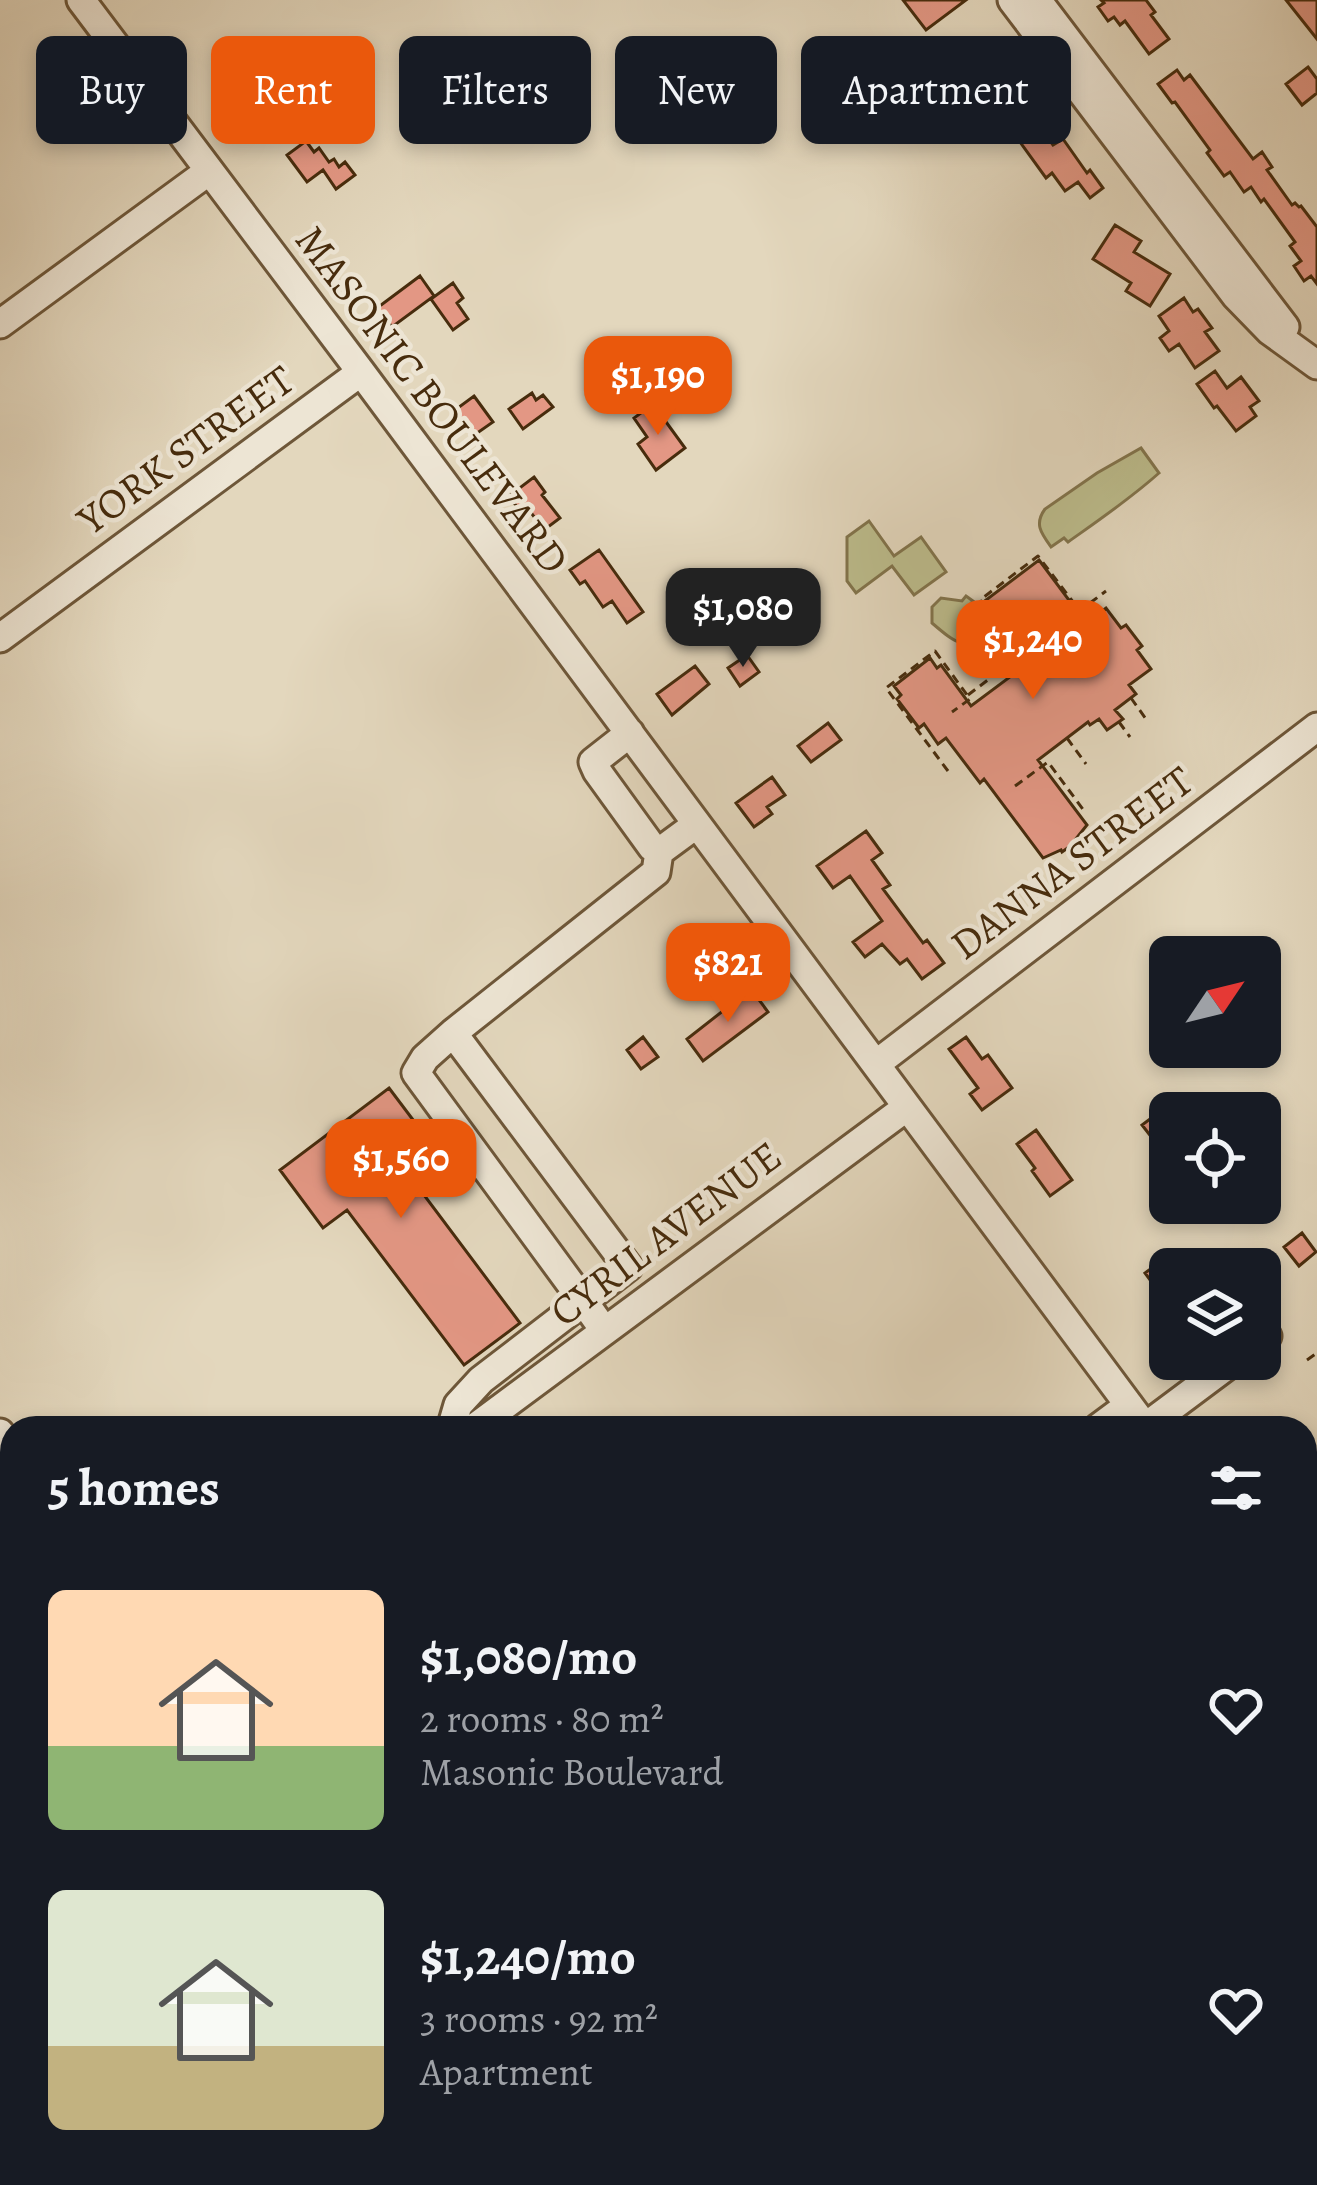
<!DOCTYPE html>
<html lang="en">
<head>
<meta charset="utf-8">
<style>
	body { margin:0; font-family:Alegreya,serif; background:#242831; color:#f1f3f6; height:100vh; display:flex; flex-direction:column; font-size:45px; white-space:nowrap }
	* { box-sizing:border-box; margin:0 }
	p { font-size:39px; color:#9ea1a6 }
	.icon { flex:none; width:66px; height:66px; fill:none; stroke:currentColor; stroke-width:2; stroke-linecap:round; stroke-linejoin:round }
	.map { position:relative; flex:1; overflow:hidden }
	.sheet { position:absolute; left:0px; top:1416px; width:1317px; height:771px; display:flex; flex-direction:column; background:#171b24; border-radius:36px 36px 0 0; box-shadow:0 6px 18px #0003 }
	.sheet>* { flex:none }
	.guide { position:absolute; left:36px; top:36px; width:1245px; height:108px; display:flex; gap:24px }
	.needle { width:78px; rotate:55deg }
	.tools { position:absolute; left:1149px; top:936px; display:grid; gap:24px }
	.tools a { display:grid; place-items:center; width:132px; height:132px; border-radius:18px; background:#171b24; box-shadow:0 6px 18px #0003; font-size:60px }
	.price { position:absolute; translate:-50% -102px; padding:0 27px; border-radius:24px; background:#ea580c; color:#fff; font-size:39px; line-height:78px; filter:drop-shadow(0 3px 6px #0008) }
	.price::after { content:''; position:absolute; left:50%; top:72px; width:36px; height:27px; margin-left:-18px; background:inherit; clip-path:polygon(0 0,100% 0,50% 100%) }
	.price.selected { background:#222; color:#fff }
	ul { padding:0; list-style:none }
	li { display:flex; align-items:center; gap:36px; height:300px; padding:0 48px }
	li span { display:grid; place-items:center; flex:none; width:336px; height:240px; border-radius:18px; color:#555 }
	li>.icon { margin-inline-start:auto }
	span .icon { width:144px; height:144px; fill:#fffc; stroke-width:1 }
	li b { font-size:51px }
	h2 { display:flex; justify-content:space-between; align-items:center; height:144px; padding:0 48px; font-size:51px }
	.tag { padding:0 42px; border-radius:18px; background:#171b24; box-shadow:0 6px 18px #0003; font-size:42px; line-height:108px }
	.tag.selected { background:#ea580c; color:#fff }
	.map>svg:first-child { display:block }
</style>
</head>
<body>
<div class="map">
<svg width="1317" height="2185" viewBox="0 0 1317 2185">
	<rect width="100%" height="100%" fill="#e3d7bd"/>
	<filter id="stains"><feTurbulence type="fractalNoise" baseFrequency=".00167" numOctaves="4"/><feColorMatrix values="0 0 0 0 .2 0 0 0 0 .09 0 0 0 0 .02 0 0 0 .5 -.17"/></filter>
	<radialGradient id="worn" r=".72"><stop offset=".6" stop-color="#630" stop-opacity="0"/><stop offset="1" stop-color="#630" stop-opacity=".3"/></radialGradient>
	<!-- green -->
	<path fill="#bcbc8c" stroke="#82744c" stroke-width="3" d="M1141,448l18,25c-29,26 -60,47 -91,69l-4,-4 -13,9c-10,-14 -17,-23 -6,-38l52,-36z
		M869,521l25,35 27,-19 25,35 -32,23 -22,-29 -36,27 -9,-12v-44z
		M966,596l7,5 -4,5 8,10c-3,43 -23,26 -45,7v-16l9,-9 21,3z"/>
	<!-- building -->
	<path fill="#e39784" stroke="#472c0d" stroke-width="3" d="M903,0h63l-40,30z
		M1101,0h45l9,12 -4,3 18,24 -20,15 -24,-33 -5,4 -6,-8 -6,4 -10,-14 6,-4z
		M1286,0h31v39z
		M262,64l18,25 -15,11 -6,-8 -3,2 -12,-17z
		M1308,67l9,12v14l-15,12 -16,-21z
		M1177,70l7,10 6,-5 63,84 9,-7 10,15 -5,3 25,35 3,-2 4,4 2,-1 16,21v57l-6,-8 -7,5 -10,-15 7,-5 -11,-15 5,-4 -31,-43 -3,3 -10,-15 -7,5 -14,-20 -6,4 -17,-23 3,-3 -35,-48 -3,1 -14,-19z
		M1000,80l11,16 11,-9 13,18 -3,2 3,4 -5,3 23,31 10,-6 24,34 3,-3 13,18 -13,10 -12,-16 -13,9 -13,-18 -6,5 -47,-65 -4,2 -15,-20z
		M306,141l8,11 5,-4 10,14 5,-3 5,8 6,-5 10,13 -19,14 -13,-19 -16,12 -20,-27z
		M1115,225l26,16 -7,11 36,22 -20,32 -24,-15 5,-8 -38,-24z
		M420,276l14,20 -42,31 -15,-19z
		M453,283l10,15 -6,5 11,16 -15,11 -22,-31z
		M1184,298l9,14 5,-3 14,19 -7,4 14,19 -24,17 -16,-24 -10,7 -9,-13 9,-7 -10,-15z
		M1215,371l12,17 14,-11 18,24 -9,6 6,9 -20,15 -19,-25 -3,2 -17,-24z
		M532,393l4,7 7,-5 10,12 -30,22 -14,-20z
		M474,396l19,26 -20,14 -18,-26z
		M653,404l32,44 -29,22 -18,-26 9,-7 -13,-19z
		M534,477l11,15 -3,3 18,23 -16,12 -18,-24 -6,5 -11,-15z
		M599,550l44,62 -16,11 -15,-22 -9,6 -18,-26 -5,3 -10,-14z
		M1039,560l47,63 20,-15 15,20 5,-3 16,21 -5,4 14,19 -22,16 7,9 -21,16 8,9 -16,11 -8,-11 -9,6 -2,-3 -50,38 49,65 -12,15 1,2 -14,10 -1,-2 -18,8 -59,-79 -4,4 -34,-45 -8,6 -14,-20 -5,4 -22,-29 4,-4 -7,-9 36,-28 7,10 4,-3 30,41 47,-35 -2,-4 13,-10 -43,-57z
		M747,655l12,17 -19,14 -12,-18z
		M695,666l14,18 -37,31 -15,-21z
		M828,723l13,17 -30,22 -13,-16z
		M772,777l13,18 -18,12 5,7 -18,13 -18,-24z
		M866,831l16,22 -10,7 18,25 -7,4 40,54 4,-3 17,23 -22,16 -15,-20 -7,5 -18,-20 -17,13 -12,-15 29,-21 -32,-45 -17,12 -16,-22z
		M751,989l17,23 -65,49 -16,-22z
		M643,1037l15,20 -17,12 -14,-19z
		M966,1037l16,22 6,-4 24,33 -30,22 -12,-16 8,-6 -29,-39z
		M389,1088l43,57 -29,22 117,156 -56,42 -117,-155 -24,18 -43,-58z
		M1170,1104v29l-14,10 -14,-18z
		M1036,1130l36,50 -22,16 -18,-25 3,-3 -18,-24z
		M1302,1233l14,19 -17,14 -15,-19z
		M1170,1255v52l-25,-34z"/>
	<g fill="none" stroke-linecap="round" stroke-linejoin="round">
		<!-- minor casing -->
		<g stroke="#6e5739" stroke-width="33">
			<path id="minor" d="M81,0l280,372 785,1056
				M1012,0l224,296 34,35 47,34
				M1037,0l248,327
				M0,324l209,-153
				M0,638l361,-266
				M630,733l-37,29 4,9 55,76 7,5 38,-28
				M453,1033l203,-161 3,-20
				M876,1064l441,-337
				M1260,1341l7,-5
				M1145,1427l91,-68
				M455,1428l-2,-6 5,-17 23,-25 147,-113 -175,-234 -28,25 -9,15 168,229 20,28
				M474,1428l433,-321
				M1098,1428l31,-23
				M0,1433l12,17
				M1305,1572l12,-9
				M1305,1643l12,16
				M0,1785l12,-9
				M1305,1800l12,-9
				M456,2175l7,10
				M724,2175l8,10
				M365,2185l13,-10
				M798,2185l12,-10"/>
		</g>
		<!-- path -->
		<path stroke="#472c0d" stroke-width="3" stroke-dasharray="9 6" stroke-linecap="butt" d="M1066,621l40,-30
			M1022,655l-42,-55 58,-44 42,55
			M968,695l70,-53
			M1131,698l15,21
			M1119,722l11,15
			M1067,738l19,26
			M948,771l-62,-83 49,-37 35,48 -18,13
			M1015,786l33,-24 37,50
			M1307,1360l10,-7"/>
		<!-- minor -->
		<use href="#minor" stroke="#ede5d4" stroke-width="27"/>
	</g>
	<g text-anchor="middle" stroke-width="9" stroke-linejoin="round" paint-order="stroke">
		<!-- street labels -->
		<g font-size="42" fill="#472c0d" stroke="#ede5d4">
			<text transform="translate(433 399) rotate(53)" y="15">MASONIC BOULEVARD</text>
			<text transform="translate(185 449) rotate(-36)" y="15">YORK STREET</text>
			<text transform="translate(1071 862) rotate(-37)" y="15">DANNA STREET</text>
			<text transform="translate(665 1233) rotate(-37)" y="15">CYRIL AVENUE</text>
		</g>
	</g>
	<rect width="100%" height="100%" filter="url(#stains)"/>
	<rect width="100%" height="100%" fill="url(#worn)"/>
</svg>
<div class="tools">
<a><svg class="needle" viewBox="-14 -14 28 28"><path d="M0-13l5 13h-10z" fill="#e53935"/><path d="M0 13l5-13h-10z" fill="#9ea1a6"/></svg></a>
<a><svg class="icon" aria-label="locate" viewBox="0 0 24 24"><circle cx="12" cy="12" r="6"/><path d="M12 2v4M12 18v4M2 12h4M18 12h4"/></svg></a>
<a><svg class="icon" aria-label="layers" viewBox="0 0 24 24"><path d="M12 4l9 5-9 5-9-5zM3 14l9 5 9-5"/></svg></a>
</div>
<b class="price" style="left:658px;top:438px">$1,190</b>
<b class="price selected" style="left:743px;top:670px">$1,080</b>
<b class="price" style="left:1033px;top:702px">$1,240</b>
<b class="price" style="left:728px;top:1025px">$821</b>
<b class="price" style="left:401px;top:1221px">$1,560</b>
<div class="guide">
<a class="tag">Buy</a>
<a class="tag selected">Rent</a>
<a class="tag">Filters</a>
<a class="tag">New</a>
<a class="tag">Apartment</a>
</div>
<section class="sheet">
<h2>5 homes<svg class="icon" aria-label="filters" viewBox="0 0 24 24"><path d="M4 7h16M4 17h16"/><circle cx="9" cy="7" r="2"/><circle cx="15" cy="17" r="2"/></svg></h2>
<ul>
<li><span style="background:linear-gradient(#ffd9b3 65%,#8fb573 0)"><svg class="icon" aria-label="home" viewBox="0 0 24 24"><path d="M3 11l9-7 9 7M6 9v11h12V9"/></svg></span><div><b>$1,080/mo</b><p>2 rooms · 80 m²</p><p>Masonic Boulevard</p></div><svg class="icon" aria-label="heart" viewBox="0 0 24 24"><path d="M12 20l-8-8c-3-5 5-10 8-4 3-6 11-1 8 4z"/></svg></li>
<li><span style="background:linear-gradient(#dfe7d0 65%,#c2b280 0)"><svg class="icon" aria-label="home" viewBox="0 0 24 24"><path d="M3 11l9-7 9 7M6 9v11h12V9"/></svg></span><div><b>$1,240/mo</b><p>3 rooms · 92 m²</p><p>Apartment</p></div><svg class="icon" aria-label="heart" viewBox="0 0 24 24"><path d="M12 20l-8-8c-3-5 5-10 8-4 3-6 11-1 8 4z"/></svg></li>
</ul>
</section>
</div>
</body>
</html>
